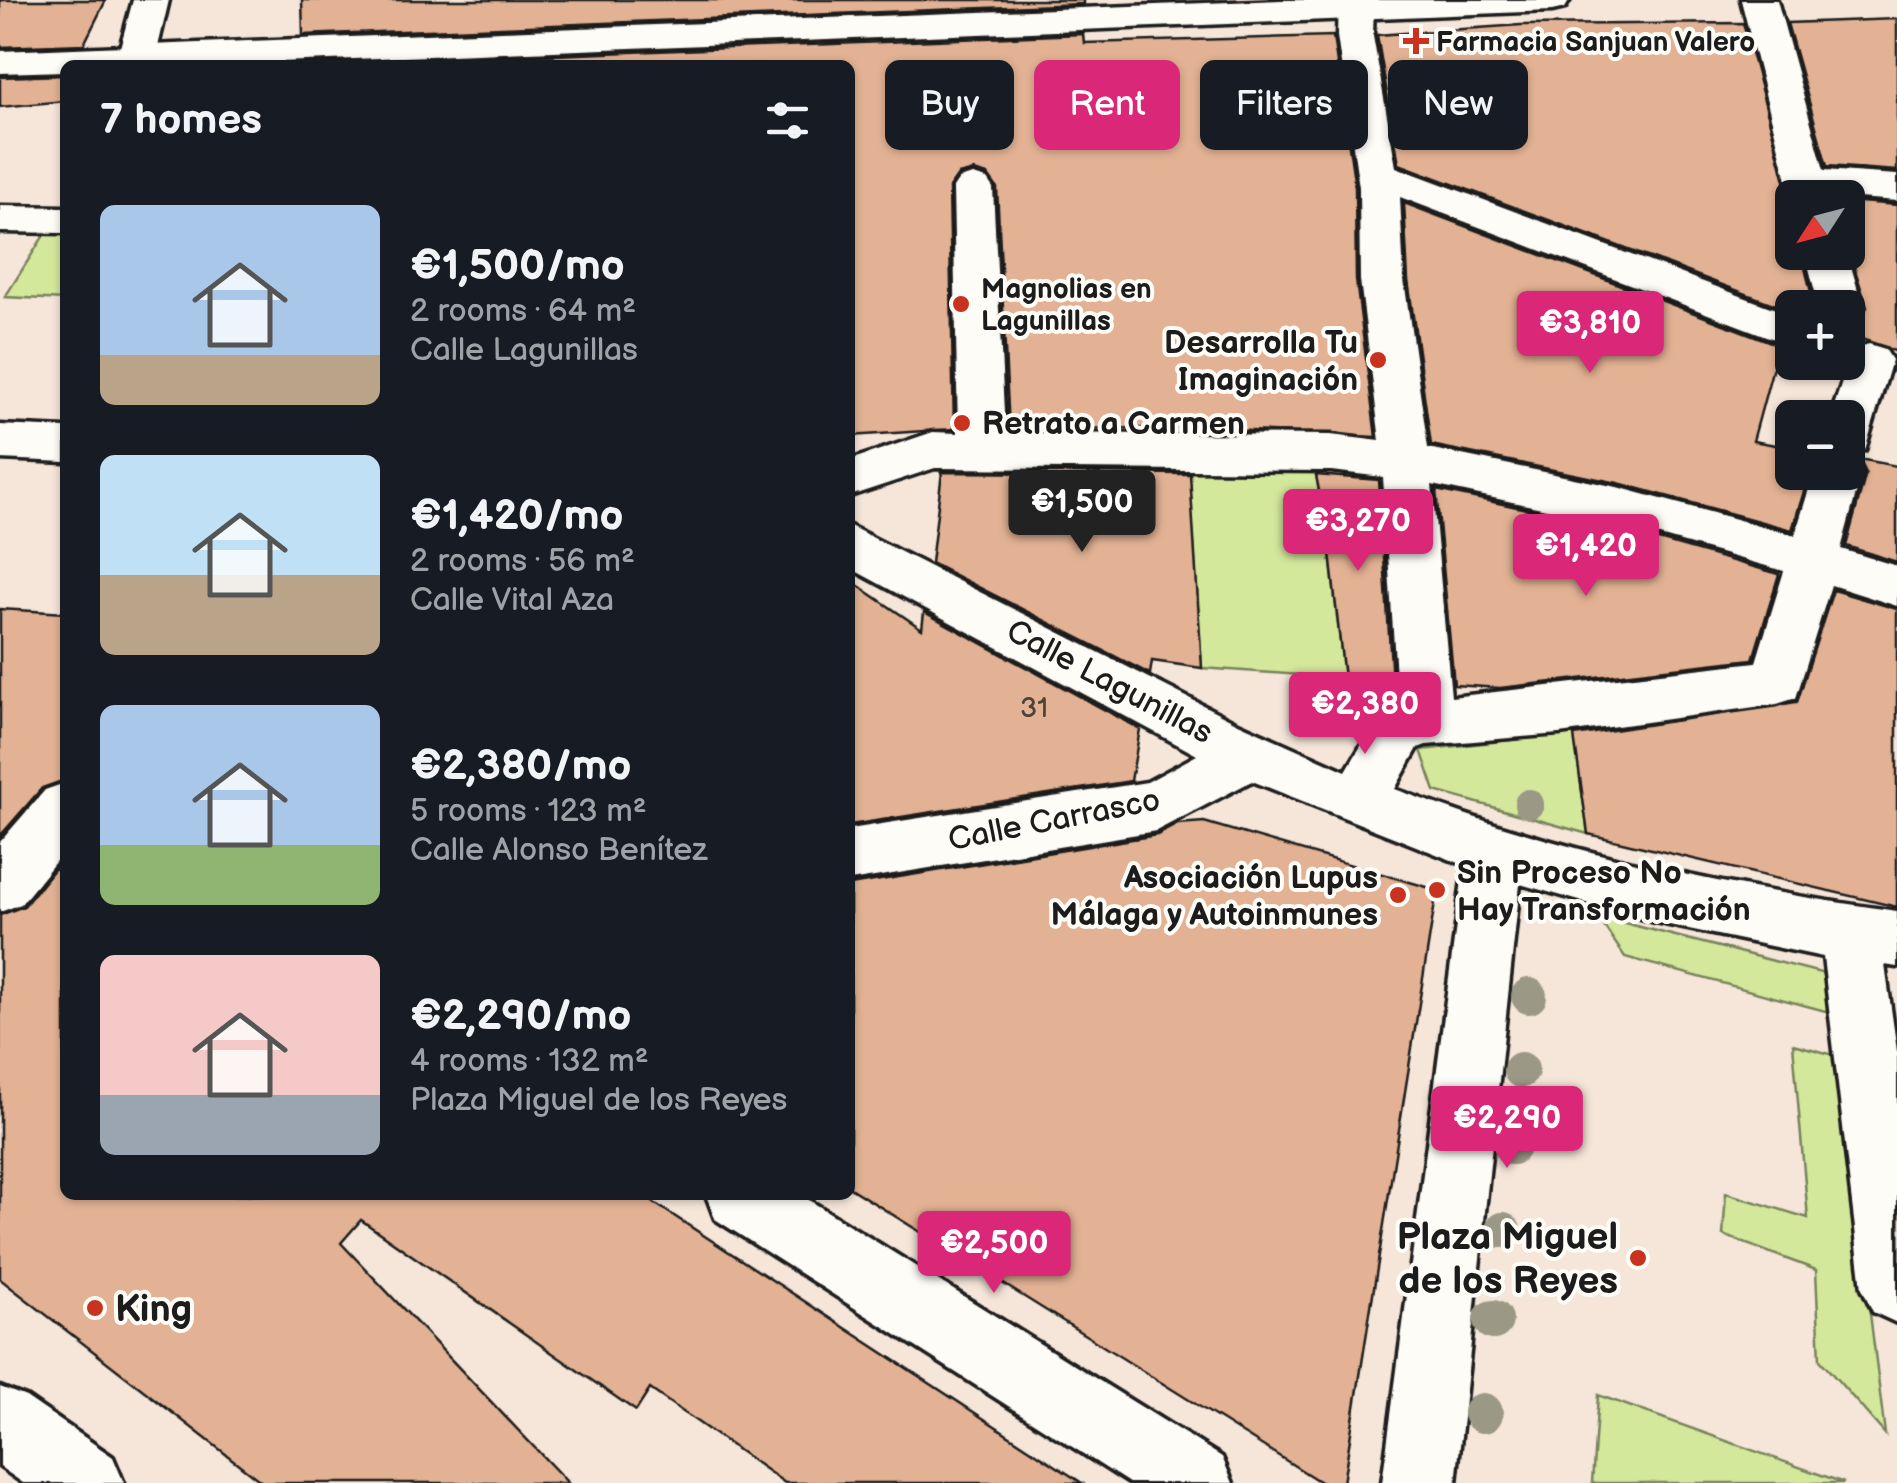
<!DOCTYPE html>
<html lang="en">
<head>
<meta charset="utf-8">
<style>
	body { margin:0; font-family:"Balsamiq Sans",sans-serif; background:#242831; color:#f1f3f6; height:100vh; display:flex; flex-direction:column; font-size:38px; white-space:nowrap }
	* { box-sizing:border-box; margin:0 }
	p { font-size:32px; color:#9ea1a6 }
	.icon { flex:none; width:55px; height:55px; fill:none; stroke:currentColor; stroke-width:2; stroke-linecap:round; stroke-linejoin:round }
	.map { position:relative; flex:1; overflow:hidden }
	.panel { position:absolute; left:60px; top:60px; width:795px; height:1140px; display:flex; flex-direction:column; background:#171b24; border-radius:15px; box-shadow:0 2px 8px #0004 }
	.panel>* { flex:none }
	.guide { position:absolute; left:885px; top:60px; width:860px; height:90px; display:flex; gap:20px }
	.needle { width:65px; rotate:234deg }
	.controls { position:absolute; left:1775px; top:180px; display:grid; gap:20px }
	.controls a { display:grid; place-items:center; width:90px; height:90px; border-radius:15px; background:#171b24; box-shadow:0 2px 8px #0004; font-size:50px }
	.price { position:absolute; translate:-50% -85px; padding:0 22px; border-radius:10px; background:#db2777; color:#fff; font-size:32px; line-height:65px; filter:drop-shadow(0 2px 5px #0008) }
	.price::after { content:''; position:absolute; left:50%; top:60px; width:30px; height:22px; margin-left:-15px; background:inherit; clip-path:polygon(0 0,100% 0,50% 100%) }
	.price.active { background:#222; color:#fff }
	ul { padding:0; list-style:none }
	li { display:flex; align-items:center; gap:30px; height:250px; padding:0 40px }
	li span { display:grid; place-items:center; flex:none; width:280px; height:200px; border-radius:15px; color:#555 }
	li>.icon { margin-inline-start:auto }
	span .icon { width:120px; height:120px; fill:#fffc; stroke-width:1 }
	li b { font-size:42px }
	h2 { display:flex; justify-content:space-between; align-items:center; height:120px; padding:0 40px; font-size:42px }
	.pill { padding:0 35px; border-radius:15px; background:#171b24; box-shadow:0 2px 8px #0004; font-size:35px; line-height:90px }
	.pill.active { background:#db2777; color:#fff }
	.map>svg:first-child { display:block }
</style>
</head>
<body>
<div class="map">
<svg width="1897" height="1483" viewBox="0 0 1897 1483">
	<rect width="100%" height="100%" fill="#f5e6d9"/>
	<filter id="ink" filterUnits="userSpaceOnUse"><feTurbulence type="fractalNoise" baseFrequency=".01" numOctaves="2"/><feDisplacementMap in="SourceGraphic" scale="20" xChannelSelector="R" yChannelSelector="G"/><feConvolveMatrix kernelMatrix="1 2 1 2 8 2 1 2 1" color-interpolation-filters="sRGB"/></filter>
	<g filter="url(#ink)">
		<!-- green -->
		<path fill="#d4e89c" stroke="#78825c" stroke-width="2.5" d="M46,232l19,1v67l-60,-3z
			M1189,466l126,4 14,74 15,134 -142,-10z
			M1574,733l14,101 -153,-43 -14,-41z
			M1597,916l232,59 4,38 -208,-56z
			M1793,1044l45,12 47,378 -65,-74 -4,-90 -93,-35 3,-42 82,25z
			M1598,1395l246,88h-252z"/>
		<!-- building -->
		<path fill="#e3b294" stroke="#1c1c1c" stroke-width="2.5" d="M0,0h106l-22,44 -84,3z
			M302,0h781v4l-780,31z
			M1897,19v152l-70,-5 -40,-143z
			M1743,23l49,180v49h9l14,56h-23v3l-393,-147 -22,-129 144,-10z
			M1083,34l1,9 249,-7 22,151 1,93 20,157 -189,-9 -178,1 -12,-241 -9,-13 -14,-4 -16,4 -9,13 5,241 -104,7v-371h-547z
			M65,75v26l-65,6v-30z
			M1848,201l49,4v147l-49,-18v-10l11,-3 8,-14 -19,-59z
			M1404,203l375,142 -26,96 39,7v24h18l-18,58 -174,-47 -187,-38 -23,-165z
			M1859,459l38,7v96l-51,-16 20,-73z
			M942,472l248,2 12,194 -50,-7 -2,13 -219,-111z
			M1316,475l63,5 13,201 -48,-3 -15,-134z
			M1436,490l180,38 163,46 -26,85 -253,29 -46,-3z
			M850,580l72,49 2,-17 216,117 -9,52 -281,44z
			M1833,590l64,19v298l-309,-73 -14,-98 223,-34z
			M0,609l65,4v167l-23,8 -42,48z
			M1204,822l233,68 -94,593h-21l-472,-295v-303l307,-50 21,-11z
			M65,856v339h577l440,288h-297l-135,-94 -14,22 -275,-191 -20,23 227,240h-305l-263,-204v-364l24,-9z"/>
		<g fill="none" stroke-linecap="round" stroke-linejoin="round">
			<!-- street casing -->
			<g stroke="#1c1c1c" stroke-width="7">
				<path id="street" d="M133,0h36l-13,55 -14,10 -18,-2 -6,-8z
					M1338,0h36l-1,36 23,131 396,148v31l-392,-149 4,83 24,168 189,39 178,48 19,-63h34v-15l7,2 7,13 -21,77 56,17v40l-66,-21 -35,113 -19,6 -218,30 -133,11 -8,3 -23,41c161,62 331,99 502,122v56l-12,-2 12,86v272l-24,-11 -11,-24 -39,-331 -173,-36 -130,-37 -64,599h-74l82,-618 -212,-84 -96,50 -306,50v-52l297,-47 50,-27 -347,-187v-42l386,196 110,49 34,-57 18,-6 -15,-231 -52,-6 -396,-3 -85,28v-36l83,-28 25,1 -5,-245 6,-9 14,-4 14,4 6,9 12,245 326,2 49,6 -20,-161 -1,-93 -22,-151zM1432,485l185,39 167,47 -28,91 -305,35z
					M1741,0h36l47,170 73,5v26l-65,-5 -40,3z
					M0,206l65,1v26l-65,-1z
					M1805,252h42l16,56 -7,11 -8,2v-13h-29z
					M1869,344l16,5 7,11 -27,90 -17,5v-37h-18l23,-69z
					M0,425l65,3v34l-65,-3z
					M65,783v67l-44,54 -21,8v-70l45,-52z
					M706,1195h95l421,262 11,26h-104l-414,-264z"/>
			</g>
			<!-- secondary casing -->
			<g stroke="#1c1c1c" stroke-width="7">
				<path id="secondary" d="M1281,0h289l-5,8 -13,3 -1348,54h-139v6l-65,2v-22z
					M0,1387l26,10 87,60 11,26h-101l-23,-16z"/>
			</g>
			<!-- street -->
			<use href="#street" fill="#fdfcf7" fill-rule="evenodd"/>
			<!-- secondary -->
			<use href="#secondary" fill="#fdfcf7" fill-rule="evenodd"/>
		</g>
		<!-- trees -->
		<g fill="#9c9886">
			<circle cx="1529" cy="804" r="15"/>
			<circle cx="1529" cy="996" r="18"/>
			<circle cx="1521" cy="1070" r="18"/>
			<circle cx="1512" cy="1147" r="18"/>
			<circle cx="1503" cy="1230" r="18"/>
			<circle cx="1493" cy="1320" r="20"/>
			<circle cx="1483" cy="1413" r="20"/>
		</g>
	</g>
	<!-- markers -->
	<g fill="#c8321e" stroke="#fdfcf7" stroke-width="4">
		<path d="M1411 26h10v10h10v10h-10v10h-10v-10h-10v-10h10z"/>
		<circle cx="961" cy="304" r="10"/>
		<circle cx="1378" cy="360" r="10"/>
		<circle cx="962" cy="423" r="10"/>
		<circle cx="1437" cy="890" r="10"/>
		<circle cx="1398" cy="895" r="10"/>
		<circle cx="1638" cy="1258" r="10"/>
		<circle cx="95" cy="1308" r="10"/>
	</g>
	<g text-anchor="middle" stroke-width="8" stroke-linejoin="round" paint-order="stroke">
		<!-- far-poi labels -->
		<g font-size="28" font-weight="bold" fill="#1c1c1c" stroke="#fdfcf7" text-anchor="start">
			<text x="1436" y="51">Farmacia Sanjuan Valero</text>
			<text x="981" y="298">Magnolias en<tspan x="981" dy="32">Lagunillas</tspan></text>
		</g>
		<!-- number labels -->
		<g font-size="28" fill="#4e423a">
			<text x="1034" y="717">31</text>
		</g>
		<!-- poi labels -->
		<g font-size="32" font-weight="bold" fill="#1c1c1c" stroke="#fdfcf7" text-anchor="end">
			<text x="1358" y="353">Desarrolla Tu<tspan x="1358" dy="37">Imaginación</tspan></text>
			<text x="982" y="434" text-anchor="start">Retrato a Carmen</text>
			<text x="1457" y="883" text-anchor="start">Sin Proceso No<tspan x="1457" dy="37">Hay Transformación</tspan></text>
			<text x="1378" y="888">Asociación Lupus<tspan x="1378" dy="37">Málaga y Autoinmunes</tspan></text>
		</g>
		<!-- street labels -->
		<g font-size="32" fill="#1c1c1c" stroke="#fdfcf7">
			<text transform="translate(1110 681) rotate(28)" y="11">Calle Lagunillas</text>
			<text transform="translate(1054 819) rotate(-11)" y="11">Calle Carrasco</text>
		</g>
		<!-- near-poi labels -->
		<g font-size="38" font-weight="bold" fill="#1c1c1c" stroke="#fdfcf7" text-anchor="end">
			<text x="1618" y="1249">Plaza Miguel<tspan x="1618" dy="44">de los Reyes</tspan></text>
			<text x="115" y="1321" text-anchor="start">King</text>
		</g>
	</g>
</svg>
<div class="controls">
<a><svg class="needle" viewBox="-14 -14 28 28"><path d="M0-13l5 13h-10z" fill="#e53935"/><path d="M0 13l5-13h-10z" fill="#9ea1a6"/></svg></a>
<a>+</a>
<a>−</a>
</div>
<b class="price" style="left:1590px;top:376px">€3,810</b>
<b class="price active" style="left:1082px;top:555px">€1,500</b>
<b class="price" style="left:1358px;top:574px">€3,270</b>
<b class="price" style="left:1586px;top:599px">€1,420</b>
<b class="price" style="left:1365px;top:757px">€2,380</b>
<b class="price" style="left:1507px;top:1171px">€2,290</b>
<b class="price" style="left:994px;top:1296px">€2,500</b>
<div class="guide">
<a class="pill">Buy</a>
<a class="pill active">Rent</a>
<a class="pill">Filters</a>
<a class="pill">New</a>
</div>
<section class="panel">
<h2>7 homes<svg class="icon" aria-label="filters" viewBox="0 0 24 24"><path d="M4 7h16M4 17h16"/><circle cx="9" cy="7" r="2"/><circle cx="15" cy="17" r="2"/></svg></h2>
<ul>
<li><span style="background:linear-gradient(#a9c7e8 75%,#b9a48a 0)"><svg class="icon" aria-label="home" viewBox="0 0 24 24"><path d="M3 11l9-7 9 7M6 9v11h12V9"/></svg></span><div><b>€1,500/mo</b><p>2 rooms · 64 m²</p><p>Calle Lagunillas</p></div></li>
<li><span style="background:linear-gradient(#bfe0f5 60%,#b9a48a 0)"><svg class="icon" aria-label="home" viewBox="0 0 24 24"><path d="M3 11l9-7 9 7M6 9v11h12V9"/></svg></span><div><b>€1,420/mo</b><p>2 rooms · 56 m²</p><p>Calle Vital Aza</p></div></li>
<li><span style="background:linear-gradient(#a9c7e8 70%,#8fb573 0)"><svg class="icon" aria-label="home" viewBox="0 0 24 24"><path d="M3 11l9-7 9 7M6 9v11h12V9"/></svg></span><div><b>€2,380/mo</b><p>5 rooms · 123 m²</p><p>Calle Alonso Benítez</p></div></li>
<li><span style="background:linear-gradient(#f6c9c9 70%,#9aa5b1 0)"><svg class="icon" aria-label="home" viewBox="0 0 24 24"><path d="M3 11l9-7 9 7M6 9v11h12V9"/></svg></span><div><b>€2,290/mo</b><p>4 rooms · 132 m²</p><p>Plaza Miguel de los Reyes</p></div></li>
</ul>
</section>
</div>
</body>
</html>
